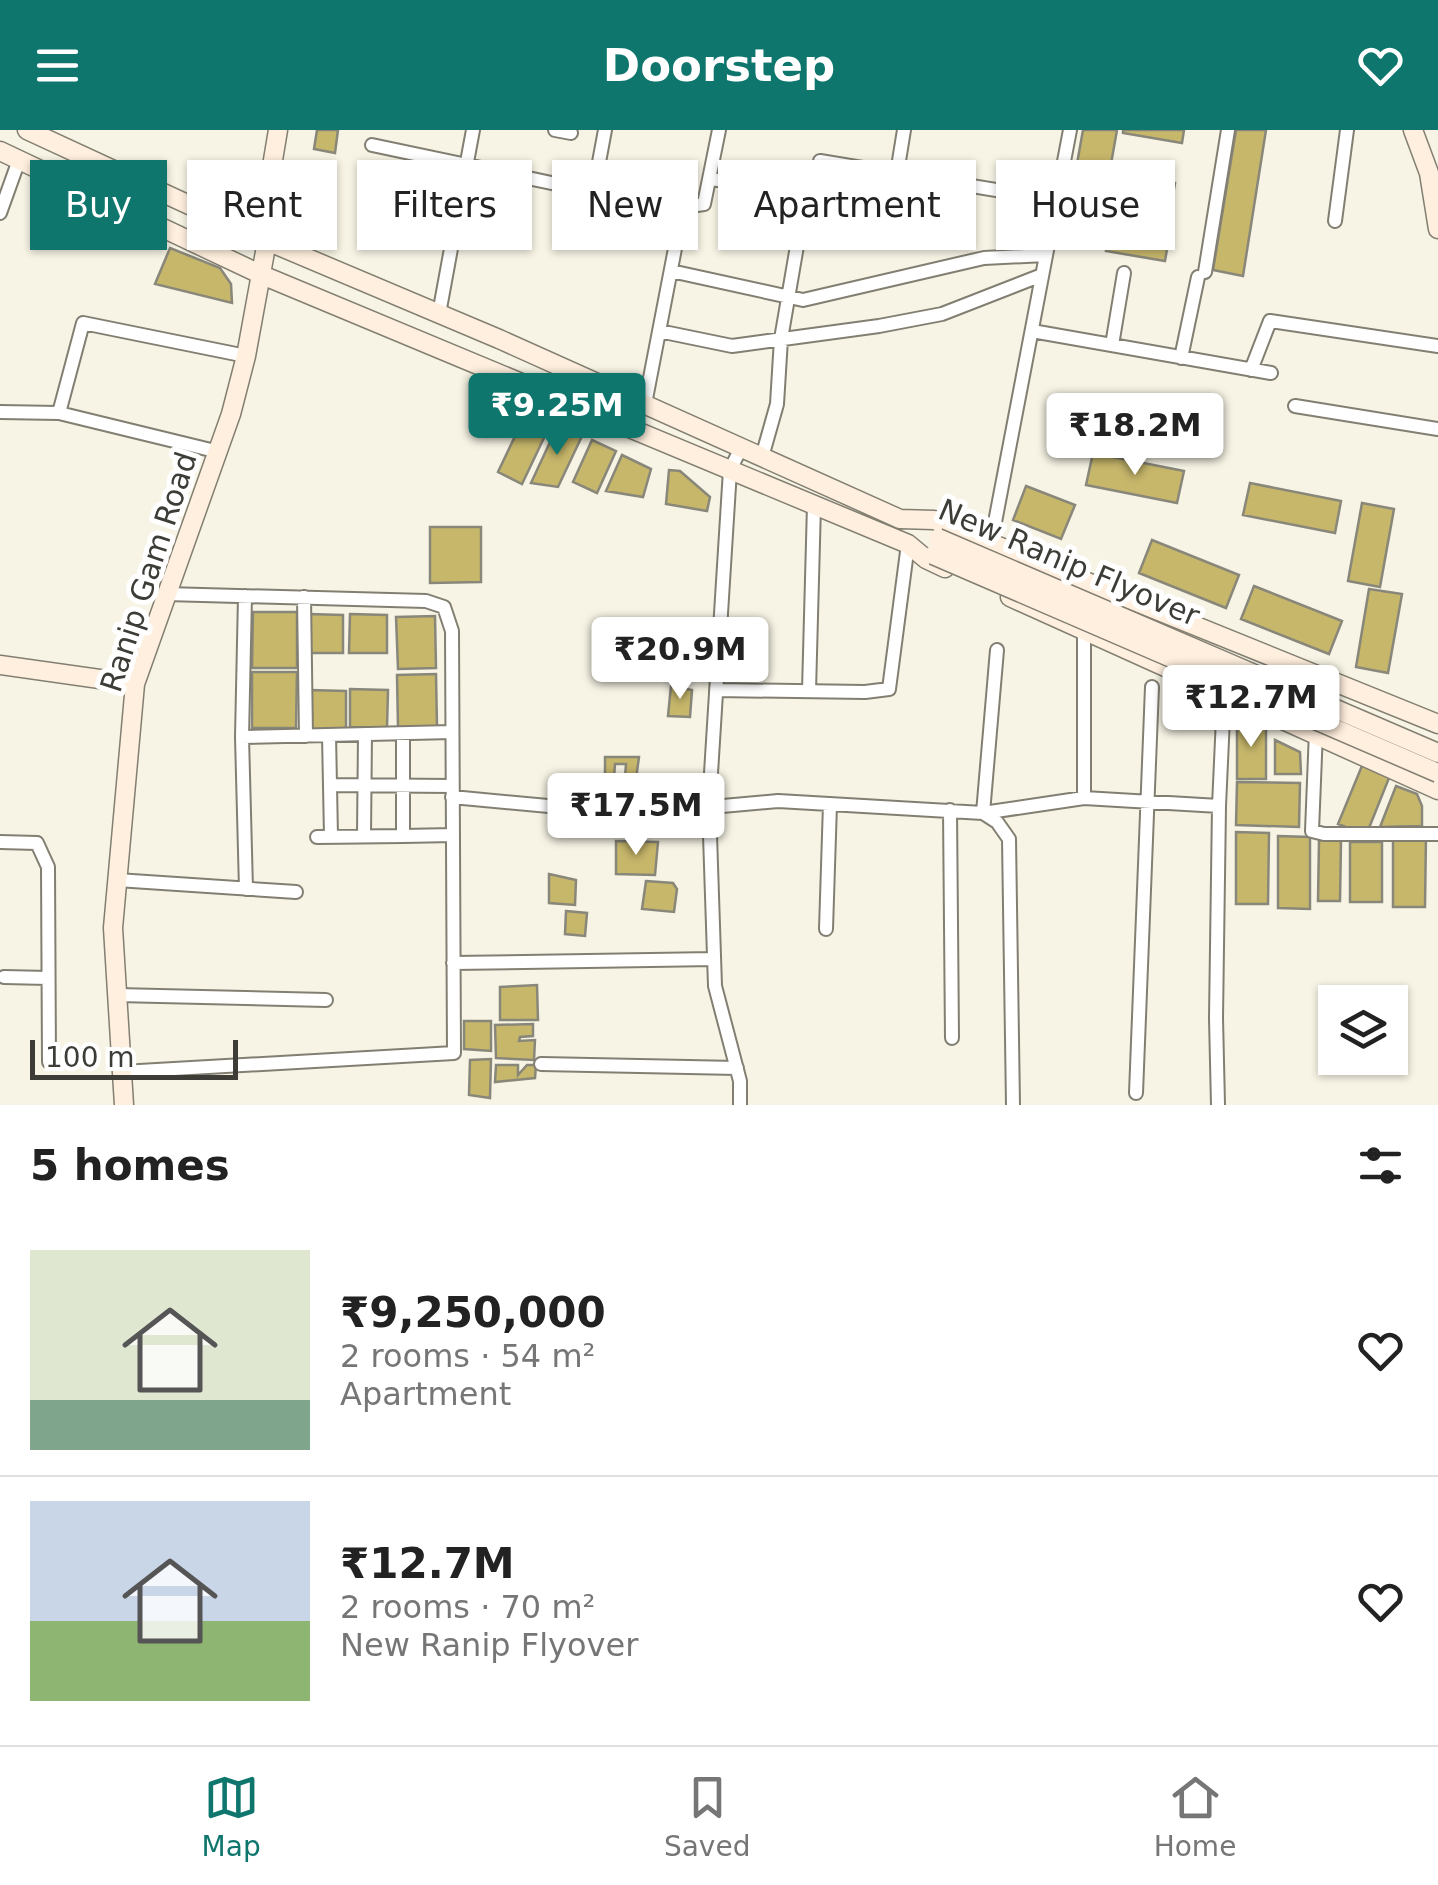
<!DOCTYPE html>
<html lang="en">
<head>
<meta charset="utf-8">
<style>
	body { margin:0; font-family:"DejaVu Sans",sans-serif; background:#f2f2f2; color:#222; height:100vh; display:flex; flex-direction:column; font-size:38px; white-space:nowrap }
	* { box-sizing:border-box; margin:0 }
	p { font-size:32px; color:#767676 }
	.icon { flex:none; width:55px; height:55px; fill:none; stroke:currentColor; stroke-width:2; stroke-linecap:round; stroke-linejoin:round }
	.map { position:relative; height:975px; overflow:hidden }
	.side { display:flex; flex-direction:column; background:#fff; flex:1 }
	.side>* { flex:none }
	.hud { position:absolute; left:30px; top:30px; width:1380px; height:90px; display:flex; gap:20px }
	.controls { position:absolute; left:1318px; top:855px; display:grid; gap:20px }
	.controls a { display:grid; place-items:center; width:90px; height:90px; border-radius:0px; background:#fff; box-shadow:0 2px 8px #0004; font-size:50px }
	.scale { position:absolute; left:30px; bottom:25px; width:208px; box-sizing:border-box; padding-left:10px; border:5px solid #3d3c37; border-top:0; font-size:28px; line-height:35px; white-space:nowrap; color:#3d3c37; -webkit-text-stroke:8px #fff; paint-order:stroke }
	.price { position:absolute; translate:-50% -85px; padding:0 22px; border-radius:10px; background:#fff; color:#222; font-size:32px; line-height:65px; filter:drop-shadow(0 2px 5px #0008) }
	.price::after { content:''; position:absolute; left:50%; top:60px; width:30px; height:22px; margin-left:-15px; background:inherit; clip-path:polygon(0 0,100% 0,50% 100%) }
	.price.active { background:#0f766e; color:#fff }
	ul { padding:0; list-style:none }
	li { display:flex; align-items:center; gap:30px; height:250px; padding:0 30px }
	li+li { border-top:2px solid #e0e0e0 }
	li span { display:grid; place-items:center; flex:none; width:280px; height:200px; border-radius:0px; color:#555 }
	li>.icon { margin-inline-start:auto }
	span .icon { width:120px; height:120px; fill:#fffc; stroke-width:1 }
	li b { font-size:42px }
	h2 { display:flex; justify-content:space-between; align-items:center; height:120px; padding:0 30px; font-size:42px }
	.chip { padding:0 35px; border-radius:0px; background:#fff; box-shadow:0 2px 8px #0004; font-size:35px; line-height:90px }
	.chip.active { background:#0f766e; color:#fff }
	header { display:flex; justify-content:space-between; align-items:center; height:130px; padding:0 30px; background:#0f766e; color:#fff; font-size:45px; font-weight:700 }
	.tab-bar { display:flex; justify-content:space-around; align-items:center; height:140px; border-top:2px solid #e0e0e0; background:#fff; font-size:28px; color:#767676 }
	.tab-bar a { display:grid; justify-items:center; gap:5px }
	.tab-bar .active { color:#0f766e }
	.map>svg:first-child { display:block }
</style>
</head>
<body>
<header><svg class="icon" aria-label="menu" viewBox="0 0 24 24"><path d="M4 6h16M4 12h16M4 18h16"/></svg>Doorstep<svg class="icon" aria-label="heart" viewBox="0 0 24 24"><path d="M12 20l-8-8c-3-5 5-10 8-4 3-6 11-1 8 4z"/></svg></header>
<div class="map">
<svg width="1438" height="975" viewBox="0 0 1438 975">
	<rect width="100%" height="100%" fill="#f7f4e5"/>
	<!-- building -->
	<path fill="#c7b76b" stroke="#89877a" stroke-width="2.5" d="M317,0h21l-3,23 -21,-4z
		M1083,0h34l-9,51 -33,-6z
		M1123,0h61l-2,13 -59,-10z
		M1236,0h30l-23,146 -30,-6z
		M1116,43l59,10 -6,34 -59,-9z
		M1074,55l33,6 -9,56 -34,-6z
		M483,65l25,4 -4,24 -27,-5z
		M1112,87l59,9 -6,35 -59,-10z
		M170,118l50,20 11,16 1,19 -77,-19z
		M527,281l24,12 -29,61 -24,-12z
		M558,295l24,11 -24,51 -27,-4z
		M592,310l24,11 -19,42 -24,-11z
		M1093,323l91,18 -7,32 -91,-18z
		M622,325l29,14 -8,28 -37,-6z
		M669,340l11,1 30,26 -3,14 -41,-7z
		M1250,353l91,18 -6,32 -92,-18z
		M1026,356l49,19 -14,34 -48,-19z
		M1362,373l32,6 -14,78 -32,-6z
		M430,397h51v55l-51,1z
		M1152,410l87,35 -13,33 -87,-35z
		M1254,456l88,35 -13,33 -88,-35z
		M1369,459l33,5 -14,79 -32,-6z
		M253,482h44v56h-45z
		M308,484l35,1v38h-35z
		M350,484l37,1v38h-38z
		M435,486l1,52 -38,1 -2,-52z
		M252,542h45l-1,56h-44z
		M436,544l1,52 -39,1 -1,-52z
		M671,556l21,4 -2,27 -22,-1z
		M350,559l38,1 -1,38 -37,-1z
		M309,560l37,1v39l-38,-1z
		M1237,590l29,1v58h-29z
		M1275,610l25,12 1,22h-26z
		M605,627h34l-3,22 -11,-2 1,-13h-11l-1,14 -9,1z
		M1364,631l27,12 -22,55 -18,1 -13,-5z
		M1237,652l63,1 -1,44 -63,-2z
		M1396,656l21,8 5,12v20l-42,1z
		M1236,702l33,1 -1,71h-32z
		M1393,705h33l-1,72h-32z
		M1278,706l32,1v72l-32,-1z
		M1319,710l22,1 -1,60h-22z
		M616,711l42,1 -3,33 -39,-1z
		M1350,712h32v60h-32z
		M549,744l27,6 -1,25 -26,-2z
		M646,751l27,2 4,6 -3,23 -32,-3z
		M566,781l21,2 -2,23 -20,-2z
		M537,855l1,35h-38v-33z
		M464,891h27v30l-27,-2z
		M533,894v12l-13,1 -1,4 16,-1 -1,20 -38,-2 -1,-33z
		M491,929l-1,39 -21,-3 1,-35z
		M496,935h22v10l9,-10h9l-1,13 -40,4z"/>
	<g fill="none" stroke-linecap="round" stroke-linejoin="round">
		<!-- street casing -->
		<g stroke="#827f72" stroke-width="16">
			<path id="street" d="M555,0l16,3
				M605,0l-11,59 89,18 -38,197
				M372,15l189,40
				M820,31l237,39
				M897,43l7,-43
				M367,46l92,29 -20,109
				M710,49l92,12
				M459,75l14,-75
				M683,77l21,-3 15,-74
				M0,83l19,-53
				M1335,91l12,-91
				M671,141l132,29 181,-42 62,-3
				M1205,142l23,-142
				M659,201l73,15 147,-20 63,-12 100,-39
				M1032,201l239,42
				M1112,215l12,-72
				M1181,228l17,-81
				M1251,240l19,-49 168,25
				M1295,276l143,23
				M0,282l59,1
				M215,321l-156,-38 24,-90 163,33
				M762,327l15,-53 4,-65 16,-93
				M991,413l79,-413
				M245,466l-3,141 4,152
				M304,467l2,139
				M1084,501v167
				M997,520l-14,163 101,-15 135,8 -3,212 2,87
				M716,560l149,2 24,-3 19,-145
				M809,561l5,-186
				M1316,601l-4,100 12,3h114
				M403,604v102l50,-1
				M329,605l2,101
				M242,607l210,-5
				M331,655l121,1
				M452,667l182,17 144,-13 205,12 14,9 12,17 4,266
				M1219,676l5,-110
				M950,680l2,228
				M364,706l1,-102
				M317,707l86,-1
				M0,712l37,1 11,24 1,195
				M117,750l179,12
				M826,799l4,-125
				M453,833l261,-4
				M4,847l44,1
				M117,865l209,5
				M541,934l196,4
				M122,942l332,-19 -2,-422 -8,-24 -18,-6 -260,-7
				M1136,963l16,-406
				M740,975v-24l-25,-95 -6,-181 21,-335 11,-22"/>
		</g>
		<!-- secondary casing -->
		<g stroke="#827f72" stroke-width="21">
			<path id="secondary" d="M27,0l240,111 232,98 401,180 34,1 504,204
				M1413,0l16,43 9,56
				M0,21l262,124 646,269 18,15 19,9
				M1010,467l428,193
				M0,535l135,19
				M124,975l-11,-177 22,-244 96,-270 15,-58 21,-115 4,-69 7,-42"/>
		</g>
		<!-- street -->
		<use href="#street" stroke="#fff" stroke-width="12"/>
		<!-- secondary -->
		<use href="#secondary" stroke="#ffefde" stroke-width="18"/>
		<!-- secondary-bridge casing -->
		<g stroke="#827f72" stroke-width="21" stroke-linecap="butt">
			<path id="secondary-bridge" d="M938,408l500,215
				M933,425l505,218"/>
		</g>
		<!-- secondary-bridge -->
		<use href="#secondary-bridge" stroke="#ffefde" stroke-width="18"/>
	</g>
	<g text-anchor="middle" stroke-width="10" stroke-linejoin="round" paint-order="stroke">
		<!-- street labels -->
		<g font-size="30" fill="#3d3c37" stroke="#fff">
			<text transform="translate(1069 433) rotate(23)" y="10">New Ranip Flyover</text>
			<text transform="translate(149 442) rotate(-72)" y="10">Ranip Gam Road</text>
		</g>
	</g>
</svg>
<div class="controls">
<a><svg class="icon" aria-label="layers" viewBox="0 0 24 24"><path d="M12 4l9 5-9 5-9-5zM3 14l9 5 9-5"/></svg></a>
</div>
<div class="scale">100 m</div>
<b class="price active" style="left:557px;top:328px">₹9.25M</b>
<b class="price" style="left:1135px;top:348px">₹18.2M</b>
<b class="price" style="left:680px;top:572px">₹20.9M</b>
<b class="price" style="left:1251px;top:620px">₹12.7M</b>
<b class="price" style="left:636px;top:728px">₹17.5M</b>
<div class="hud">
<a class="chip active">Buy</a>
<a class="chip">Rent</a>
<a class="chip">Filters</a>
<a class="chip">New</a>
<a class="chip">Apartment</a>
<a class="chip">House</a>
</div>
</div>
<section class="side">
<h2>5 homes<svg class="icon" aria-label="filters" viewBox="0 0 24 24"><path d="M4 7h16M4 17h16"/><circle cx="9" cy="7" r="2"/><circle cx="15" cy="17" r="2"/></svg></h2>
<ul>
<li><span style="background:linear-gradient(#dfe7d0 75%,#7fa58c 0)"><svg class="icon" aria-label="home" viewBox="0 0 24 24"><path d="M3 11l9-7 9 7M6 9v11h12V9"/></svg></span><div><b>₹9,250,000</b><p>2 rooms · 54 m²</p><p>Apartment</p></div><svg class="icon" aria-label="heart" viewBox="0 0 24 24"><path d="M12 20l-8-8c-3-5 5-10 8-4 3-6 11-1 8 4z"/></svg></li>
<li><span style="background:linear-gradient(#c9d6e8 60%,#8fb573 0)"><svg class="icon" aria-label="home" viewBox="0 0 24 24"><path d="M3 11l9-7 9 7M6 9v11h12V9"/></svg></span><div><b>₹12.7M</b><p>2 rooms · 70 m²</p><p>New Ranip Flyover</p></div><svg class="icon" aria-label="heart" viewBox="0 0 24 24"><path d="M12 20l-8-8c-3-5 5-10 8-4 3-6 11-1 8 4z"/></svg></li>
</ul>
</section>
<nav class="tab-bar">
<a class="active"><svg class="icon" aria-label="map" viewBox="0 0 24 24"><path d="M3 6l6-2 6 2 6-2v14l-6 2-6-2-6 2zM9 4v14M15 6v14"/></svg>Map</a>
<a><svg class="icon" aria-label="saved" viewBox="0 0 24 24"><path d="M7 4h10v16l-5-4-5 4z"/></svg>Saved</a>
<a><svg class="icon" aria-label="home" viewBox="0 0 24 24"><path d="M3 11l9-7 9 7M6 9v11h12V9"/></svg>Home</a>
</nav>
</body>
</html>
